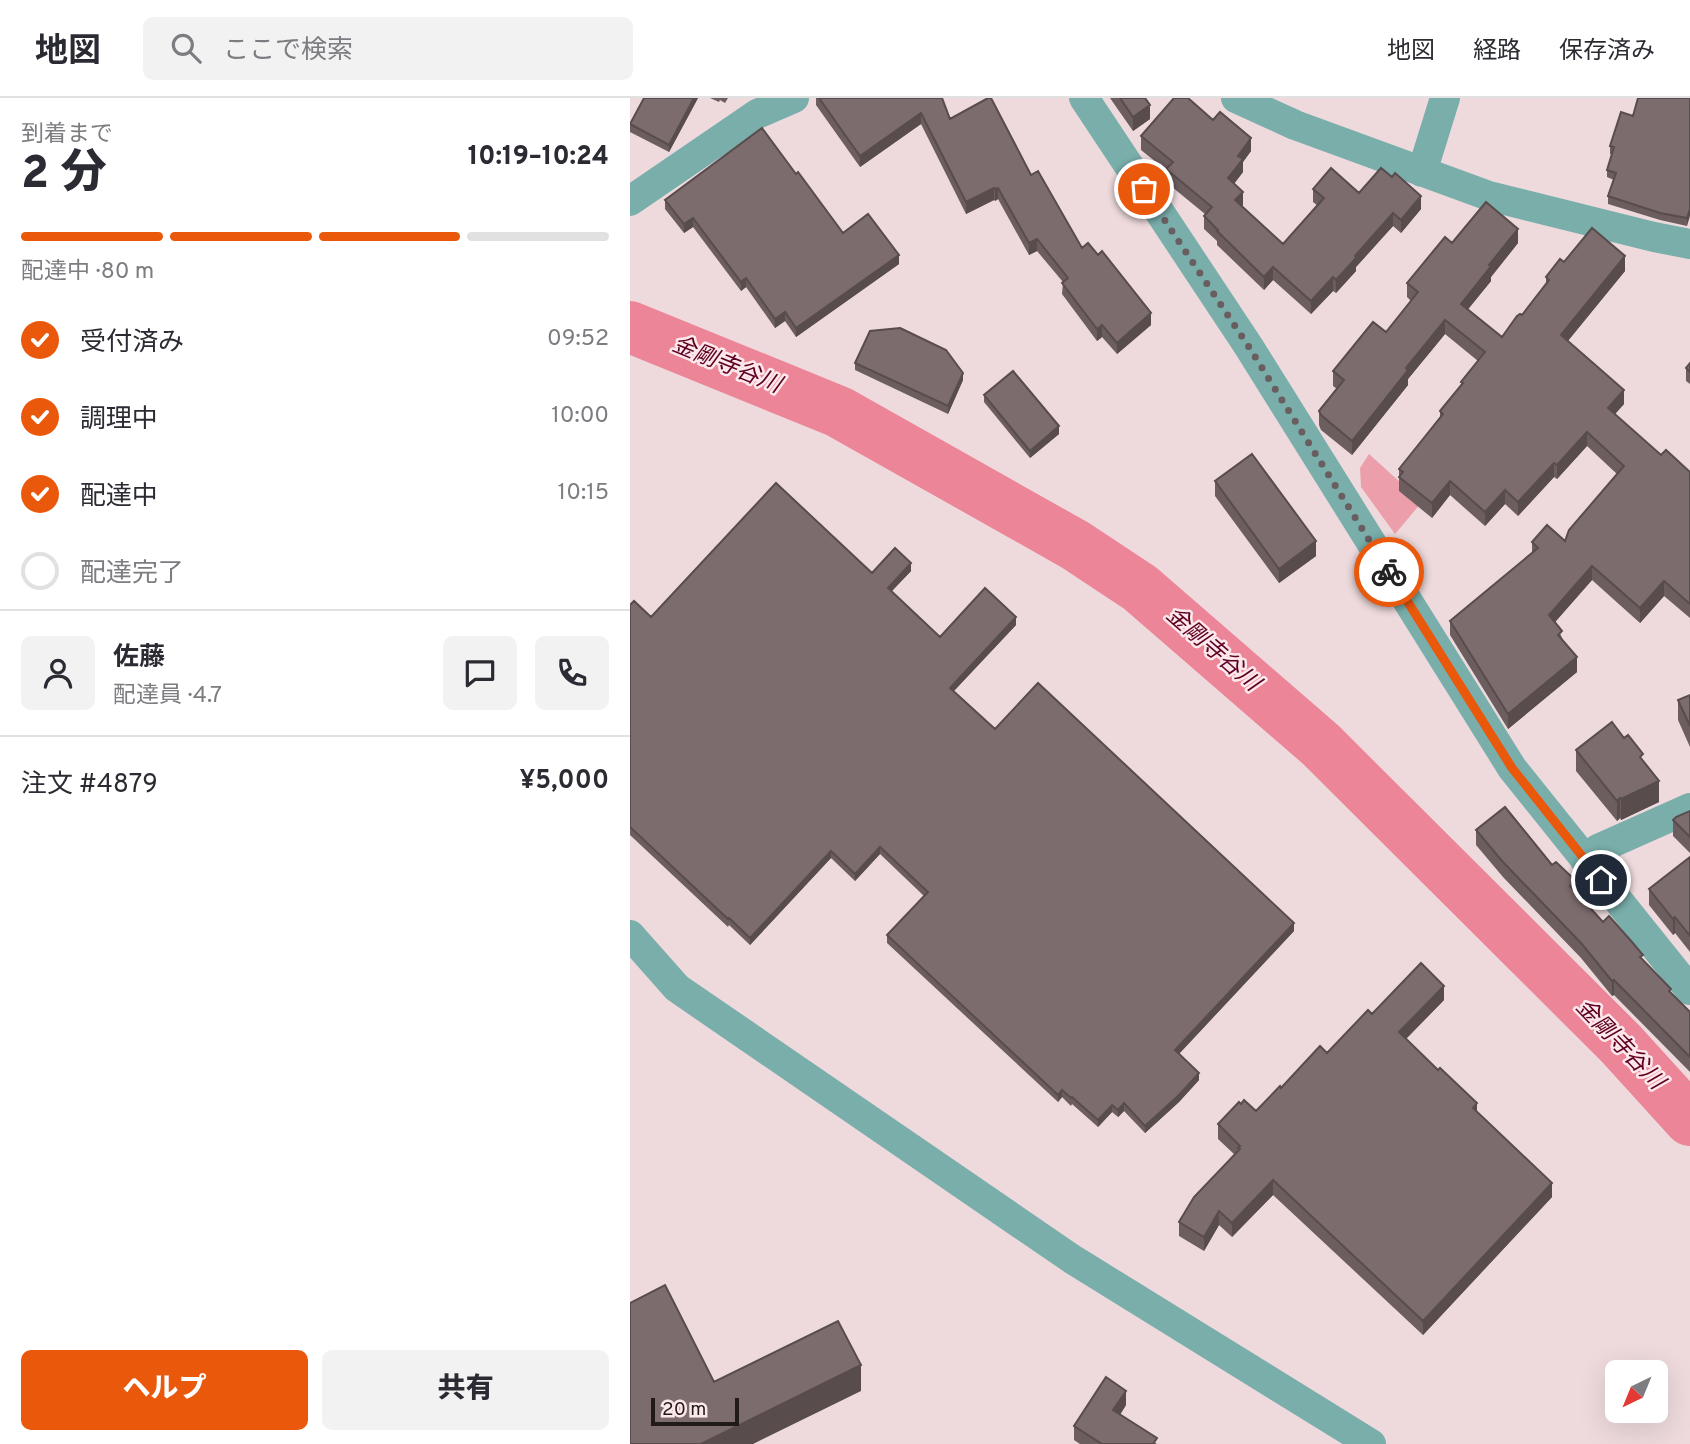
<!DOCTYPE html>
<html lang="ja">
<head>
<meta charset="utf-8">
<style>
	:root { --surface:#fff; --page:#f2f2f3; --text:#2b2b33; --muted:#7c7c81; --line:#e1e1e2; --accent:#ea580c }
	body { margin:0; font-family:Overpass,"Noto Sans JP",sans-serif; background:var(--page); color:var(--text); height:100vh; display:flex; flex-direction:column; font-size:26px; white-space:nowrap }
	* { box-sizing:border-box; margin:0 }
	p { font-size:23px; color:var(--muted) }
	.icon { flex:none; width:38px; height:38px; fill:none; stroke:currentColor; stroke-width:2; stroke-linecap:round; stroke-linejoin:round }
	.map { position:relative; flex:1; overflow:hidden }
	.details { display:flex; flex-direction:column; background:var(--surface); width:630px }
	.details>* { flex:none }
	.needle { width:46px; rotate:223deg }
	.tools { position:absolute; left:975px; top:1262px; display:grid; gap:14px }
	.tools a { display:grid; place-items:center; width:63px; height:63px; border-radius:10px; background:var(--surface); box-shadow:0 7px 28px #0002; font-size:35px }
	.scale { position:absolute; left:21px; bottom:18px; width:88px; box-sizing:border-box; padding-left:7px; border:4px solid #211a1b; border-top:0; font-size:19px; line-height:24px; white-space:nowrap; color:#211a1b; -webkit-text-stroke:5px #fce7ea; paint-order:stroke }
	.pin { position:absolute; display:grid; place-items:center; width:60px; height:60px; color:#fff; margin:-30px; border:4px solid #fff; border-radius:50%; box-shadow:0 2px 7px #0007 }
	.courier { position:absolute; display:grid; place-items:center; width:70px; height:70px; margin:-35px; border:5px solid #ea580c; border-radius:50%; background:#fff; color:#222; box-shadow:0 2px 9px #0007 }
	.head em { font-style:normal; font-weight:800 }
	.head div { display:flex; flex-direction:column-reverse }
	.head { display:flex; align-items:center; justify-content:space-between; height:119px; padding:0 21px }
	h1 { font-size:46px; font-weight:800; line-height:52px }
	.bar { display:grid; grid-template-columns:repeat(4,1fr); gap:10px 7px; align-content:center; height:84px; padding:0 21px }
	.bar i { height:9px; border-radius:5px; background:var(--line) }
	.bar .active { background:var(--accent) }
	.bar p { grid-column:span 4 }
	.line { display:flex; align-items:center; gap:18px; padding:0 21px; border-top:2px solid var(--line) }
	.line div { flex:1 }
	.round { display:grid; place-items:center; flex:none; width:74px; height:74px; border-radius:10px; background:var(--page) }
	ol { padding:0 21px; list-style:none }
	li { display:flex; align-items:center; gap:21px; height:77px }
	li p { margin-inline-start:auto }
	li .icon { padding:7px; border-radius:50%; background:var(--accent); color:#fff; stroke-width:4 }
	li:last-child { color:var(--muted) }
	li i { width:38px; height:38px; border:4px solid var(--line); border-radius:50% }
	.action { display:flex; gap:14px; margin-top:auto; padding:14px 21px }
	.action a { flex:1; height:80px; border-radius:10px; background:var(--accent); color:#fff; font-size:28px; font-weight:800; line-height:80px; text-align:center }
	.action a+a { background:var(--page); color:var(--text) }
	header { display:flex; align-items:center; gap:42px; box-sizing:border-box; height:98px; padding:0 35px; background:var(--surface); border-bottom:2px solid var(--line) }
	header strong { font-size:33px }
	nav { display:flex; gap:38px; margin-inline-start:auto; font-size:24px }
	.search { width:490px; height:63px; background:var(--page); display:flex; align-items:center; gap:18px; box-sizing:border-box; padding:0 24px; border-radius:10px; color:var(--muted); font-size:26px }
	main { display:flex; flex:1; min-height:0 }
	.map>svg:first-child { display:block }
	.green { fill:#ec9faa }
	.lines { fill:none; stroke-linecap:round; stroke-linejoin:round }
	.river { stroke:#eb8597; stroke-width:52 }
	.minor { stroke:#79aeab; stroke-width:30 }
	.wall { fill:#6c5d5f }
	.shaded-wall { fill:#584c4d }
	.building { fill:#7d6c6e; stroke:#584c4d; stroke-width:2 }
	.done { stroke:#695d5f; stroke-width:7; stroke-dasharray:0 12.6 }
	.route { stroke:#ea580c; stroke-width:9 }
	.labels { text-anchor:middle; dominant-baseline:central; stroke-width:5; stroke-linejoin:round; paint-order:stroke }
	.water-label { font-size:23px; font-style:italic; fill:#5e0022; stroke:#fce7ea }
</style>
</head>
<body>
<header>
<strong>地図</strong>
<div class="search"><svg class="icon" aria-label="search" viewBox="0 0 24 24"><circle cx="10" cy="10" r="6"/><path d="M15 15l6 6"/></svg>ここで検索</div>
<nav><a>地図</a><a>経路</a><a>保存済み</a></nav>
</header>
<main>
<section class="details">
<div class="head"><div><h1>2 分</h1><p>到着まで</p></div><em>10:19–10:24</em></div>
<div class="bar"><i class="active"></i><i class="active"></i><i class="active"></i><i></i><p>配達中 · 80 m</p></div>
<ol>
<li><svg class="icon" aria-label="check" viewBox="0 0 24 24"><path d="M5 12l5 5 9-10"/></svg>受付済み<p>09:52</p></li>
<li><svg class="icon" aria-label="check" viewBox="0 0 24 24"><path d="M5 12l5 5 9-10"/></svg>調理中<p>10:00</p></li>
<li><svg class="icon" aria-label="check" viewBox="0 0 24 24"><path d="M5 12l5 5 9-10"/></svg>配達中<p>10:15</p></li>
<li><i></i>配達完了</li>
</ol>
<div class="line" style="height:126px"><a class="round"><svg class="icon" aria-label="person" viewBox="0 0 24 24"><circle cx="12" cy="8" r="4"/><path d="M4 21q1-7 8-7t8 7"/></svg></a><div><b>佐藤</b><p>配達員 · 4.7</p></div><a class="round"><svg class="icon" aria-label="chat" viewBox="0 0 24 24"><path d="M4 5h16v11H9l-5 4z"/></svg></a><a class="round"><svg class="icon" aria-label="phone" viewBox="0 0 24 24"><path d="M5 4h4l2 5-3 2q2 4 5 5l2-3 5 2v4C11 20 4 13 5 4z"/></svg></a></div>
<div class="line" style="height:91px"><div>注文 #4879</div><b>¥5,000</b></div>
<div class="action"><a>ヘルプ</a><a>共有</a></div>
</section>
<div class="map">
<svg width="1060" height="1346" viewBox="0 0 1060 1346">
	<rect width="100%" height="100%" fill="#eedadd"/>
	<path class="green" d="M739,356l53,48 -27,32 -34,-47 -1,-19z"/>
	<g class="lines">
		<path class="river" d="M0,229l209,85 236,133 65,43 181,157 300,299 69,76"/>
		<path class="minor" d="M454,0l165,249 263,421 178,222
			M606,0l59,27 194,71 165,41 36,7
			M792,74l23,-74
			M0,103l127,-87 37,-16
			M955,762l13,-11 92,-41
			M0,837l47,53 395,271 299,185"/>
	</g>
	<path class="wall" d="M14,0h54l-29,54 -39,-20v-8z
		M80,0h18l-3,5 -5,-3 -1,2z
		M186,0h126l8,21 81,56 51,73 69,77 -34,29 -15,-17 -5,4 -35,-47 1,-12 -26,-31 -8,4 -31,-56 -3,2 -1,-1 -28,14 -45,-90 -61,43 -44,-62z
		M480,0h35l5,21 -17,12z
		M1060,0l-3,128 -27,-6 -52,-16v-8l6,-16 -7,-3v-7l5,-16h-2v-8l23,-30z
		M583,22l38,31 -8,11v10l-9,12 9,21 -1,1 41,38 35,-38 -5,-4v-13l46,4 62,16 -20,24 -8,-7 -37,41v4l-20,22 -3,-2 -22,23 -38,-34 -9,10 -47,-45v-4l-13,-12v-13l1,-2 -39,-32v-12l-25,-20v-14z
		M35,102l178,33 56,31 -103,73 -11,-16 -10,7 -29,-41 -5,4 -48,-64 -9,6 -19,-24z
		M822,145h66l-27,34v4l-23,28 34,28 20,-22 24,-31v-7l18,-15 61,9 -57,70 56,63 -9,10 46,41 29,17v146l-26,-22 -24,27 -48,-43 -37,42 22,50 -69,57 -58,-94v-14l82,-68v-11l33,-1 52,-67 -30,-28 -30,33 -3,-2 -36,39 -13,-12 -20,22 -35,-31 -18,23 -33,-27v-22l41,-52v-6l21,-25v-4l17,-21 -33,-27 -37,45v6l-56,70 -31,-25 -2,-5v-14l18,-22 -4,-3v-15l53,-39 25,-31 -4,-4v-14z
		M225,265l108,17 -15,34 -93,-44z
		M1060,265v21l-4,-3v-13z
		M354,297l75,39 -29,24 -46,-56z
		M585,383l101,75 -37,27 -64,-87z
		M281,473l-19,20 48,46 76,-12 -62,66 41,38 299,202 -115,123 20,26 -20,22 -34,31 -21,-22 -6,6 -6,-5 -14,15 -26,-23 -1,2 -9,-9 -4,5 -171,-159v-8l37,-39 -44,-42 -25,27 -24,-23 -81,87 -21,-20 -1,2 -98,-92v-230l21,12 221,-44z
		M1060,597v52l-12,-27v-20z
		M946,652l67,11 16,41 -38,18 -1,-2 -3,3 -41,-50z
		M1060,713v42l-17,-17v-16z
		M846,732l76,35 51,57 40,38 28,33 19,19v60l-76,-77 -2,1 -31,-38 -78,-81 -27,-32z
		M1060,759v95l-15,-19 -2,2 -24,-30v-16z
		M814,902l-38,39 71,73 75,85 -129,138 -150,-140 -41,42 -13,-12 -15,26 -25,-15v-14l56,-67 -17,-16v-15l23,-20 15,7 25,-23 46,-35 45,-39z
		M496,1307l-6,10 37,29h-77l-6,-4v-14z"/>
	<path class="shaded-wall" d="M64,0h4l-29,54v-7z
		M520,7v14l-17,12v-14z
		M291,15v11l-61,43v-11z
		M621,40v13l-8,11v10l-15,19v-13l10,-22z
		M364,90v12l-28,14v-12z
		M368,90v11l-3,2v-12z
		M613,94v13l-8,8v-13z
		M791,98v13l-20,24v-13z
		M1060,111v7l-3,10v-8z
		M763,115v13l-37,41v4l-20,22v-13z
		M63,120v9l-9,6v-9z
		M888,131v14l-27,34v4l-30,37v-14l28,-39z
		M407,141v12l-8,4v-12z
		M269,157v9l-103,73v-9z
		M995,158v15l-64,78v-14z
		M643,169v13l-9,10v-13z
		M703,179v14l-22,23v-13z
		M116,180v9l-5,4v-9z
		M155,214v9l-10,7v-9z
		M521,215v12l-34,29v-11z
		M815,222v14l-37,45v6l-56,70v-14l54,-73z
		M472,227v12l-5,4v-12z
		M333,275v7l-15,34v-8z
		M994,292v14l-16,18v-14z
		M429,328v8l-29,24v-7z
		M957,334v14l-30,33v-14z
		M924,365v14l-36,39v-14z
		M820,383v14l-18,23v-15z
		M875,392v14l-20,22v-14z
		M686,443v15l-37,27v-14z
		M281,465v8l-23,24v-7z
		M962,468v14l-43,49v-14z
		M1034,483v15l-24,27v-15z
		M386,519v8l-66,70v-7z
		M947,559v15l-69,57v-15z
		M1029,683v21l-38,18v-21z
		M990,700v20l-3,3v-20z
		M250,749v7l-25,27v-7z
		M201,753v7l-81,87v-7z
		M946,783v15l-6,-10z
		M1045,819v16l-2,2v-16z
		M664,825v8l-119,127v-8z
		M984,882v15l-2,1v-15z
		M814,888v14l-45,46v-14z
		M569,975v7l-20,22 -34,31v-7z
		M432,992v7l-4,5v-7z
		M494,1005v8l-6,6v-7z
		M847,1005v14l-4,-9z
		M482,1007v7l-14,15v-7z
		M643,1082v15l-41,42v-14z
		M922,1085v14l-129,138v-14z
		M589,1113v14l-15,26v-14z
		M231,1267v26l-108,53h-52z
		M496,1293v14l-13,20v-15z"/>
	<path class="building" d="M14,0h50l-25,47 -39,-21z
		M189,0h123l8,21 38,-21h3l40,77 7,-4 44,77 6,-5 10,12 4,-4 49,62 -34,30 -15,-18 -5,4 -35,-46 6,-5 -31,-39 -8,4 -31,-55 -3,1 -1,-1 -28,14 -45,-89 -61,43z
		M490,0h25l5,7 -17,12z
		M544,0h14l25,22 7,-8 31,26 -13,18 5,3 -15,19 15,14 -8,8 48,44 41,-46 -11,-9 18,-21 28,25 22,-25 11,9 3,-4 26,23 -20,24 -8,-7 -38,43 1,2 -20,22 -3,-3 -22,24 -38,-34 -9,10 -47,-46 1,-1 -14,-14 8,-9 -46,-38 7,-7 -32,-26z
		M1008,0h52v111l-3,9 -27,-5 -52,-17 8,-23 -9,-3 7,-23 -4,-1 11,-34 12,4z
		M132,30l34,46 2,-2 45,61 25,-19 31,41 -103,73 -11,-16 -10,7 -29,-41 -5,4 -48,-64 -9,6 -19,-24z
		M856,104l32,27 -29,36 2,1 -30,38 41,33 15,-21 3,-2 2,1 27,-35 -3,-3 14,-18 4,3 28,-34 33,28 -64,79 63,55 -16,18 53,47 5,-5 24,22v132l-26,-23 -24,27 -48,-42 -43,49 13,16 -4,4 19,22 -69,57 -58,-93 88,-73 -6,-6 15,-17 18,16 4,-11 55,-64 -37,-34 -30,33 -3,-2 -36,39 -13,-12 -20,22 -35,-31 -18,22 -33,-26 4,-5 -4,-3 44,-55 -3,-3 23,-28 -2,-1 24,-30 -40,-32 -39,48 2,2 -56,71 -31,-26 -2,-4 25,-31 -11,-9 40,-49 13,10 32,-40 -11,-9 38,-46 7,6z
		M270,230l46,22 17,23 -15,33 -93,-43 15,-32z
		M1060,265v9l-4,-4z
		M383,273l46,55 -29,25 -46,-56z
		M622,356l64,87 -37,28 -64,-88z
		M146,385l96,90 23,-25 16,15 -23,25 52,49 45,-49 31,29 -66,71 45,41 43,-46 256,240 -119,127 24,23 -20,22 -34,31 -21,-23 -6,7 -6,-5 -14,15 -26,-23 -1,1 -9,-8 -4,5 -171,-160 41,-43 -48,-45 -25,27 -24,-23 -81,87 -21,-20 -1,1 -98,-92v-222l4,-4 17,16z
		M1060,597v31l-12,-26z
		M982,624l12,16 4,-3 15,19 -3,3 19,24 -38,18 -1,-1 -3,3 -41,-51z
		M875,709l47,58 4,-3 20,19 -6,5 33,36 6,-6 23,26 11,13 -3,2 31,32 -2,2 21,21v45l-76,-77 -2,1 -31,-38 -78,-81 -27,-32z
		M1060,713v26l-17,-17 3,-3z
		M1060,759v79l-15,-19 -2,2 -24,-30z
		M791,865l23,23 -45,46 39,38 2,-2 37,35 -4,5 79,75 -129,138 -150,-141 -41,43 -13,-12 -15,26 -25,-15 15,-25 46,-48 -2,-1 2,-2 -22,-22 21,-22 2,2 3,-4 12,11 24,-25 1,2 39,-42 7,7 41,-43 4,4z
		M35,1187l49,97 124,-61 23,44 -160,79h-71v-141z
		M476,1279l20,14 -13,19 44,28 -4,6h-51l-28,-18z"/>
	<g class="lines">
		<path class="done" d="M514,91l105,158 140,225"/>
		<path class="route" d="M759,474l123,196 89,112"/>
	</g>
	<g class="labels">
		<g class="water-label">
			<text transform="translate(96 268) rotate(22)">金剛寺谷川</text>
			<text transform="translate(582 552) rotate(41)">金剛寺谷川</text>
			<text transform="translate(989 947) rotate(46)">金剛寺谷川</text>
		</g>
	</g>
</svg>
<div class="tools">
<a><svg class="needle" viewBox="-14 -14 28 28"><path d="M0-13l5 13h-10z" fill="#e53935"/><path d="M0 13l5-13h-10z" fill="#7c7c81"/></svg></a>
</div>
<div class="scale">20 m</div>
<div class="pin" style="left:514px;top:91px;background:#ea580c"><svg class="icon" aria-label="bag" viewBox="0 0 24 24"><path d="M5 8h14l-1 12H6zM9 8a3 3 0 0 1 6 0"/></svg></div>
<div class="pin" style="left:971px;top:782px;background:#1f2937"><svg class="icon" aria-label="home" viewBox="0 0 24 24"><path d="M3 11l9-7 9 7M6 9v11h12V9"/></svg></div>
<div class="courier" style="left:759px;top:474px"><svg class="icon" aria-label="bike" viewBox="0 0 24 24"><circle cx="6" cy="16" r="4"/><circle cx="18" cy="16" r="4"/><path d="M6 16l4-8h5l3 8M10 8l3 8H6M13 5h3"/></svg></div>
</div>
</main>
</body>
</html>
